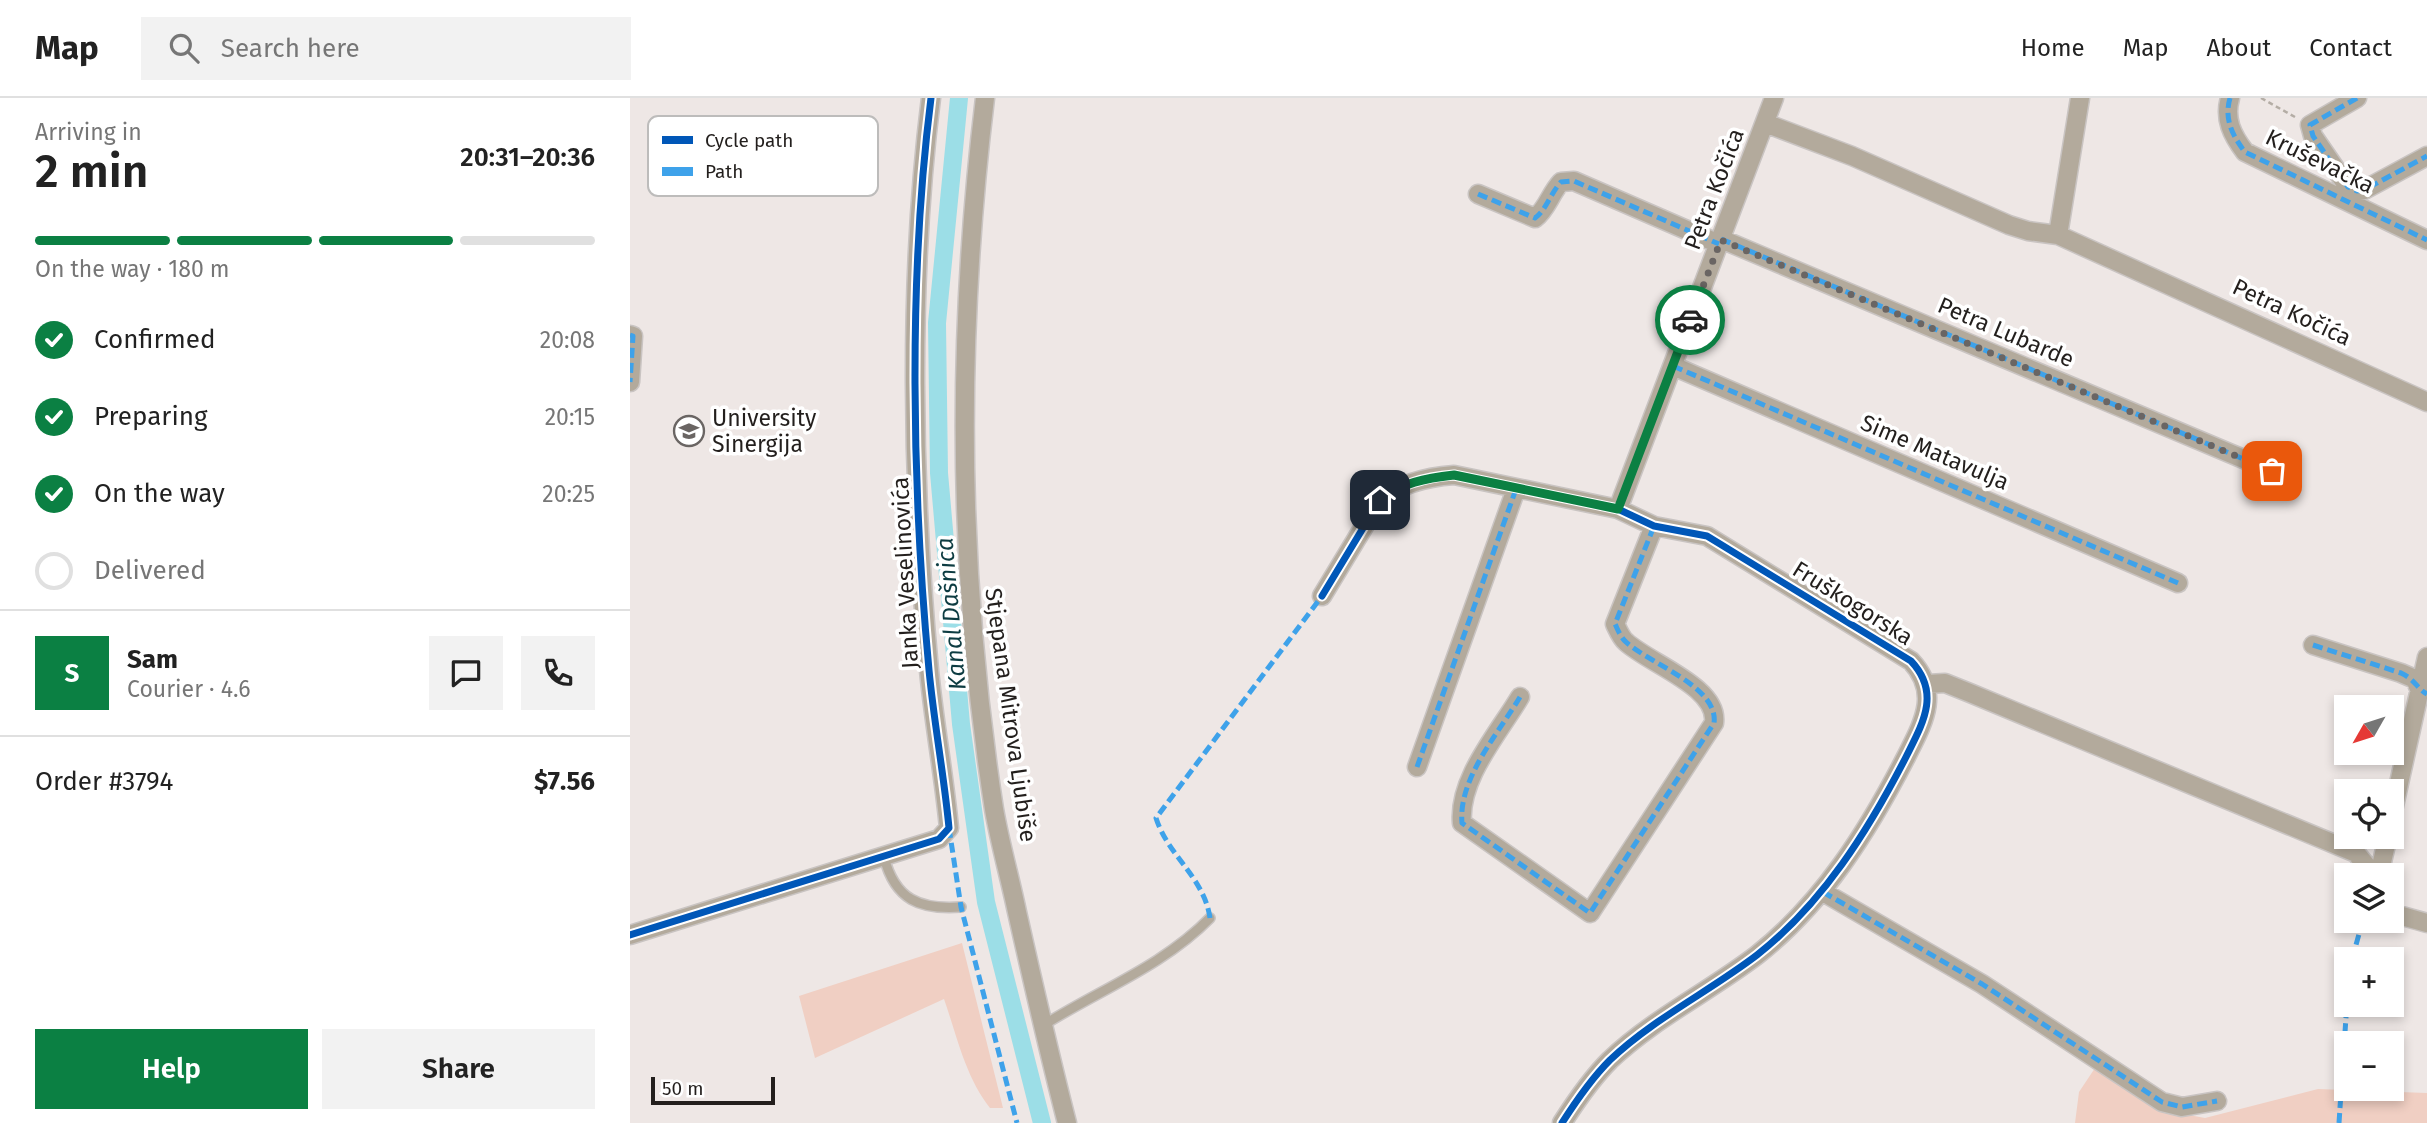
<!DOCTYPE html>
<html lang="en">
<head>
<meta charset="utf-8">
<style>
	:root { --surface:#fff; --page:#f2f2f2; --text:#222; --muted:#767676; --line:#e0e0e0; --accent:#0b8043 }
	body { margin:0; font-family:"Fira Sans",sans-serif; background:var(--page); color:var(--text); height:100vh; display:flex; flex-direction:column; font-size:26px; white-space:nowrap }
	* { box-sizing:border-box; margin:0 }
	p { font-size:23px; color:var(--muted) }
	.icon { flex:none; width:38px; height:38px; fill:none; stroke:currentColor; stroke-width:2; stroke-linecap:round; stroke-linejoin:round }
	.map { position:relative; flex:1; overflow:hidden }
	.details { display:flex; flex-direction:column; background:var(--surface); width:630px }
	.details>* { flex:none }
	.needle { width:46px; rotate:231deg }
	.controls { position:absolute; left:1704px; top:597px; display:grid; gap:14px }
	.controls a { display:grid; place-items:center; width:70px; height:70px; border-radius:0px; background:var(--surface); box-shadow:0 4px 10px #0003; font-size:35px }
	.scale { position:absolute; left:21px; bottom:18px; width:124px; box-sizing:border-box; padding-left:7px; border:4px solid #231f1d; border-top:0; font-size:19px; line-height:24px; white-space:nowrap; color:#231f1d; -webkit-text-stroke:5px #fff; paint-order:stroke }
	.pin { position:absolute; display:grid; place-items:center; width:60px; height:60px; color:#fff; margin:-30px; border-radius:14px; box-shadow:0 4px 10px #0006 }
	.courier { position:absolute; display:grid; place-items:center; width:70px; height:70px; margin:-35px; border:5px solid #0b8043; border-radius:50%; background:#fff; color:#222; box-shadow:0 2px 9px #0007 }
	.head em { font-style:normal; font-weight:600 }
	.head div { display:flex; flex-direction:column-reverse }
	.head { display:flex; align-items:center; justify-content:space-between; height:119px; padding:0 35px }
	h1 { font-size:46px; font-weight:600; line-height:52px }
	.bar { display:grid; grid-template-columns:repeat(4,1fr); gap:10px 7px; align-content:center; height:84px; padding:0 35px }
	.bar i { height:9px; border-radius:5px; background:var(--line) }
	.bar .selected { background:var(--accent) }
	.bar p { grid-column:span 4 }
	.line { display:flex; align-items:center; gap:18px; padding:0 35px; border-top:2px solid var(--line) }
	.line div { flex:1 }
	.round { display:grid; place-items:center; flex:none; width:74px; height:74px; border-radius:0px; background:var(--page) }
	ol { padding:0 35px; list-style:none }
	li { display:flex; align-items:center; gap:21px; height:77px }
	li p { margin-inline-start:auto }
	li .icon { padding:7px; border-radius:50%; background:var(--accent); color:#fff; stroke-width:4 }
	li:last-child { color:var(--muted) }
	li i { width:38px; height:38px; border:4px solid var(--line); border-radius:50% }
	.button { display:flex; gap:14px; margin-top:auto; padding:14px 35px }
	.button a { flex:1; height:80px; border-radius:0px; background:var(--accent); color:#fff; font-size:28px; font-weight:600; line-height:80px; text-align:center }
	.button a+a { background:var(--page); color:var(--text) }
	header { display:flex; align-items:center; gap:42px; box-sizing:border-box; height:98px; padding:0 35px; background:var(--surface); border-bottom:2px solid var(--line) }
	header strong { font-size:33px }
	nav { display:flex; gap:38px; margin-inline-start:auto; font-size:24px }
	.search { width:490px; height:63px; background:var(--page); display:flex; align-items:center; gap:18px; box-sizing:border-box; padding:0 24px; border-radius:0px; color:var(--muted); font-size:26px }
	main { display:flex; flex:1; min-height:0 }
	.map>svg:first-child { display:block }
	.green { fill:#f0cfc3 }
	.lines { fill:none; stroke-linecap:round; stroke-linejoin:round }
	.canal { stroke:#9cdee7; stroke-width:18 }
	.service-casing { stroke:#c9c4c2; stroke-width:12 }
	.minor-casing { stroke:#c9c4c2; stroke-width:21 }
	.path { stroke:#b4ada5; stroke-width:2.5; stroke-dasharray:5 3.5; stroke-linecap:butt }
	.service { stroke:#b3aa9c; stroke-width:9 }
	.minor { stroke:#b3aa9c; stroke-width:18 }
	.quiet { stroke:#3ea2ea; stroke-width:5; stroke-dasharray:10 5; stroke-linecap:butt }
	.cycleway-casing { stroke:#fff; stroke-width:11 }
	.cycleway { stroke:#0057b8; stroke-width:7 }
	.done { stroke:#6a6563; stroke-width:7; stroke-dasharray:0 12.6 }
	.route { stroke:#0b8043; stroke-width:9 }
	.labels { text-anchor:middle; dominant-baseline:central; stroke-width:7; stroke-linejoin:round; paint-order:stroke }
	.street-label { font-size:23px; fill:#231f1d; stroke:#fff }
	.poi-label { font-size:23px; fill:#231f1d; stroke:#fff; text-anchor:start }
	.water-label { font-size:24px; font-style:italic; fill:#0d3c42; stroke:#fff }
	.key { fill:#fff; stroke:#bdbcbb; stroke-width:2 }
	.key-label { font-size:19px; fill:#231f1d }
</style>
</head>
<body>
<header>
<strong>Map</strong>
<div class="search"><svg class="icon" aria-label="search" viewBox="0 0 24 24"><circle cx="10" cy="10" r="6"/><path d="M15 15l6 6"/></svg>Search here</div>
<nav><a>Home</a><a>Map</a><a>About</a><a>Contact</a></nav>
</header>
<main>
<section class="details">
<div class="head"><div><h1>2 min</h1><p>Arriving in</p></div><em>20:31–20:36</em></div>
<div class="bar"><i class="selected"></i><i class="selected"></i><i class="selected"></i><i></i><p>On the way · 180 m</p></div>
<ol>
<li><svg class="icon" aria-label="check" viewBox="0 0 24 24"><path d="M5 12l5 5 9-10"/></svg>Confirmed<p>20:08</p></li>
<li><svg class="icon" aria-label="check" viewBox="0 0 24 24"><path d="M5 12l5 5 9-10"/></svg>Preparing<p>20:15</p></li>
<li><svg class="icon" aria-label="check" viewBox="0 0 24 24"><path d="M5 12l5 5 9-10"/></svg>On the way<p>20:25</p></li>
<li><i></i>Delivered</li>
</ol>
<div class="line" style="height:126px"><b class="round" style="background:var(--accent);color:#fff">S</b><div><b>Sam</b><p>Courier · 4.6</p></div><a class="round"><svg class="icon" aria-label="chat" viewBox="0 0 24 24"><path d="M4 5h16v11H9l-5 4z"/></svg></a><a class="round"><svg class="icon" aria-label="phone" viewBox="0 0 24 24"><path d="M5 4h4l2 5-3 2q2 4 5 5l2-3 5 2v4C11 20 4 13 5 4z"/></svg></a></div>
<div class="line" style="height:91px"><div>Order #3794</div><b>$7.56</b></div>
<div class="button"><a>Help</a><a>Share</a></div>
</section>
<div class="map">
<svg width="1797" height="1025" viewBox="0 0 1797 1025">
	<rect width="100%" height="100%" fill="#eee7e5"/>
	<path class="green" d="M332,845l41,165h-13c-25,-32 -33,-72 -46,-109l-129,59 -16,-62z
		M1465,970l61,41 49,9 113,-29 109,4v30h-352l4,-31z"/>
	<g class="lines">
		<path class="canal" d="M329,0l-22,225 2,150 22,251 25,178 56,221"/>
		<g class="service-casing">
			<path id="service" d="M254,759c11,43 36,53 77,50
				M412,928c57,-36 121,-60 168,-108"/>
		</g>
		<g class="minor-casing">
			<path id="minor" d="M355,0c-29,238 -28,473 9,711 6,35 16,69 23,103 16,71 32,141 50,211
				M1600,0c-6,21 2,37 15,54l182,88
				M1727,0l-47,27 3,11 35,51 9,4 7,-1 63,-34
				M1135,25l87,33 157,69 19,6 30,4 369,167
				M848,96l57,24c12,-9 15,-24 26,-36l13,-1 145,63
				M1428,137l22,-137
				M1091,141l551,232
				M0,237l3,1 -3,46
				M1043,268l505,217
				M988,411l156,-411
				M692,498l58,-96c21,-17 47,-23 74,-25l164,34 36,17 53,10 204,125c30,32 12,62 -5,96 -38,74 -83,146 -149,198 -47,36 -104,64 -147,105 -19,19 -34,41 -48,63
				M1683,547l88,28 14,6 5,12
				M1298,586l17,-1 25,10 386,160 18,22
				M890,599c-22,37 -62,82 -58,126l128,90 124,-190c5,-36 -64,-59 -88,-81 -5,-4 -8,-12 -11,-18l39,-98
				M787,669l99,-278
				M1762,717l35,-158
				M1749,777l9,-39
				M1193,794l159,92 180,118 20,5 35,-6
				M1762,810l3,6 32,9
				M0,837l309,-96 10,-11c-5,-53 -15,-105 -20,-158 -17,-182 -21,-391 2,-572"/>
		</g>
		<path class="path" d="M1631,0l34,19"/>
		<use href="#service" class="service"/>
		<use href="#minor" class="minor"/>
		<path class="quiet" d="M1600,0c-6,21 2,37 15,54l182,88
			M1727,0l-47,27 3,11 35,51 9,4 7,-1 63,-34
			M848,96l57,24c12,-9 15,-24 26,-36l13,-1 145,63
			M1091,141l551,232
			M0,237l3,1 -3,46
			M1043,268l505,217
			M1683,547l88,28c16,8 14,14 26,21
			M890,599c-22,37 -62,82 -58,126l128,90 124,-190c5,-36 -64,-59 -88,-81 -5,-4 -8,-12 -11,-18l39,-98
			M787,669l99,-278
			M319,730l12,79 56,216
			M1193,794l159,92 180,118 20,5 35,-6
			M580,820c-6,-41 -42,-62 -54,-100l166,-222
			M1722,861l11,-39
			M1709,1025l8,-121"/>
		<g class="cycleway-casing">
			<path id="cycleway" d="M692,498l58,-96c21,-17 47,-23 74,-25l164,34 36,17 53,10 204,125c30,32 12,62 -5,96 -38,74 -83,146 -149,198 -47,36 -104,64 -147,105 -19,19 -34,41 -48,63
				M0,837l309,-96 10,-11c-5,-53 -15,-105 -20,-158 -17,-182 -21,-391 2,-572"/>
		</g>
		<use href="#cycleway" class="cycleway"/>
	</g>
	<g class="lines">
		<path class="done" d="M1060,222l31,-80 551,231"/>
		<path class="route" d="M750,402c20,-17 47,-22 74,-25l164,34 72,-189"/>
	</g>
	<defs>
		<g id="school-ring" transform="scale(1.575)"><circle r="9.5" fill="#fff" stroke="#6a6563" stroke-width="1.5"/><path d="M0-5L7-2L0 1L-7-2ZM-4 1L0 2.5L4 1V4Q0 6-4 4Z" fill="#6a6563"/></g>
	</defs>
	<g fill-rule="evenodd">
		<use href="#school-ring" x="59" y="333"/>
	</g>
	<g class="labels">
		<g class="street-label">
			<text transform="translate(1690 63) rotate(26)">Kruševačka</text>
			<text transform="translate(1084 91) rotate(-69)">Petra Kočića</text>
			<text transform="translate(1662 214) rotate(25)">Petra Kočića</text>
			<text transform="translate(1376 234) rotate(23)">Petra Lubarde</text>
			<text transform="translate(1305 354) rotate(23)">Sime Matavulja</text>
			<text transform="translate(275 475) rotate(-93)">Janka Veselinovića</text>
			<text transform="translate(1223 505) rotate(32)">Fruškogorska</text>
			<text transform="translate(381 617) rotate(82)">Stjepana Mitrova Ljubiše</text>
		</g>
		<g class="poi-label">
			<text x="82" y="320">University<tspan x="82" dy="26">Sinergija</tspan></text>
		</g>
		<g class="water-label">
			<text transform="translate(321 516) rotate(-95)">Kanal Dašnica</text>
		</g>
	</g>
	<rect x="18" y="18" width="230" height="80" rx="10" class="key"/>
	<rect x="32" y="38" width="31" height="8" fill="#0057b8"/>
	<rect x="32" y="69" width="31" height="9" fill="#3ea2ea"/>
	<g class="key-label">
		<text x="75" y="49">Cycle path</text>
		<text x="75" y="80">Path</text>
	</g>
</svg>
<div class="controls">
<a><svg class="needle" viewBox="-14 -14 28 28"><path d="M0-13l5 13h-10z" fill="#e53935"/><path d="M0 13l5-13h-10z" fill="#767676"/></svg></a>
<a><svg class="icon" aria-label="locate" viewBox="0 0 24 24"><circle cx="12" cy="12" r="6"/><path d="M12 2v4M12 18v4M2 12h4M18 12h4"/></svg></a>
<a><svg class="icon" aria-label="layers" viewBox="0 0 24 24"><path d="M12 4l9 5-9 5-9-5zM3 14l9 5 9-5"/></svg></a>
<a>+</a>
<a>−</a>
</div>
<div class="scale">50 m</div>
<div class="pin" style="left:1642px;top:373px;background:#ea580c"><svg class="icon" aria-label="bag" viewBox="0 0 24 24"><path d="M5 8h14l-1 12H6zM9 8a3 3 0 0 1 6 0"/></svg></div>
<div class="pin" style="left:750px;top:402px;background:#1f2937"><svg class="icon" aria-label="home" viewBox="0 0 24 24"><path d="M3 11l9-7 9 7M6 9v11h12V9"/></svg></div>
<div class="courier" style="left:1060px;top:222px"><svg class="icon" aria-label="car" viewBox="0 0 24 24"><path d="M5 17H2v-5l4-1 3-4h7l3 4 3 1v5h-3M9 17h6M6 11h13"/><circle cx="7" cy="17" r="2"/><circle cx="17" cy="17" r="2"/></svg></div>
</div>
</main>
</body>
</html>
